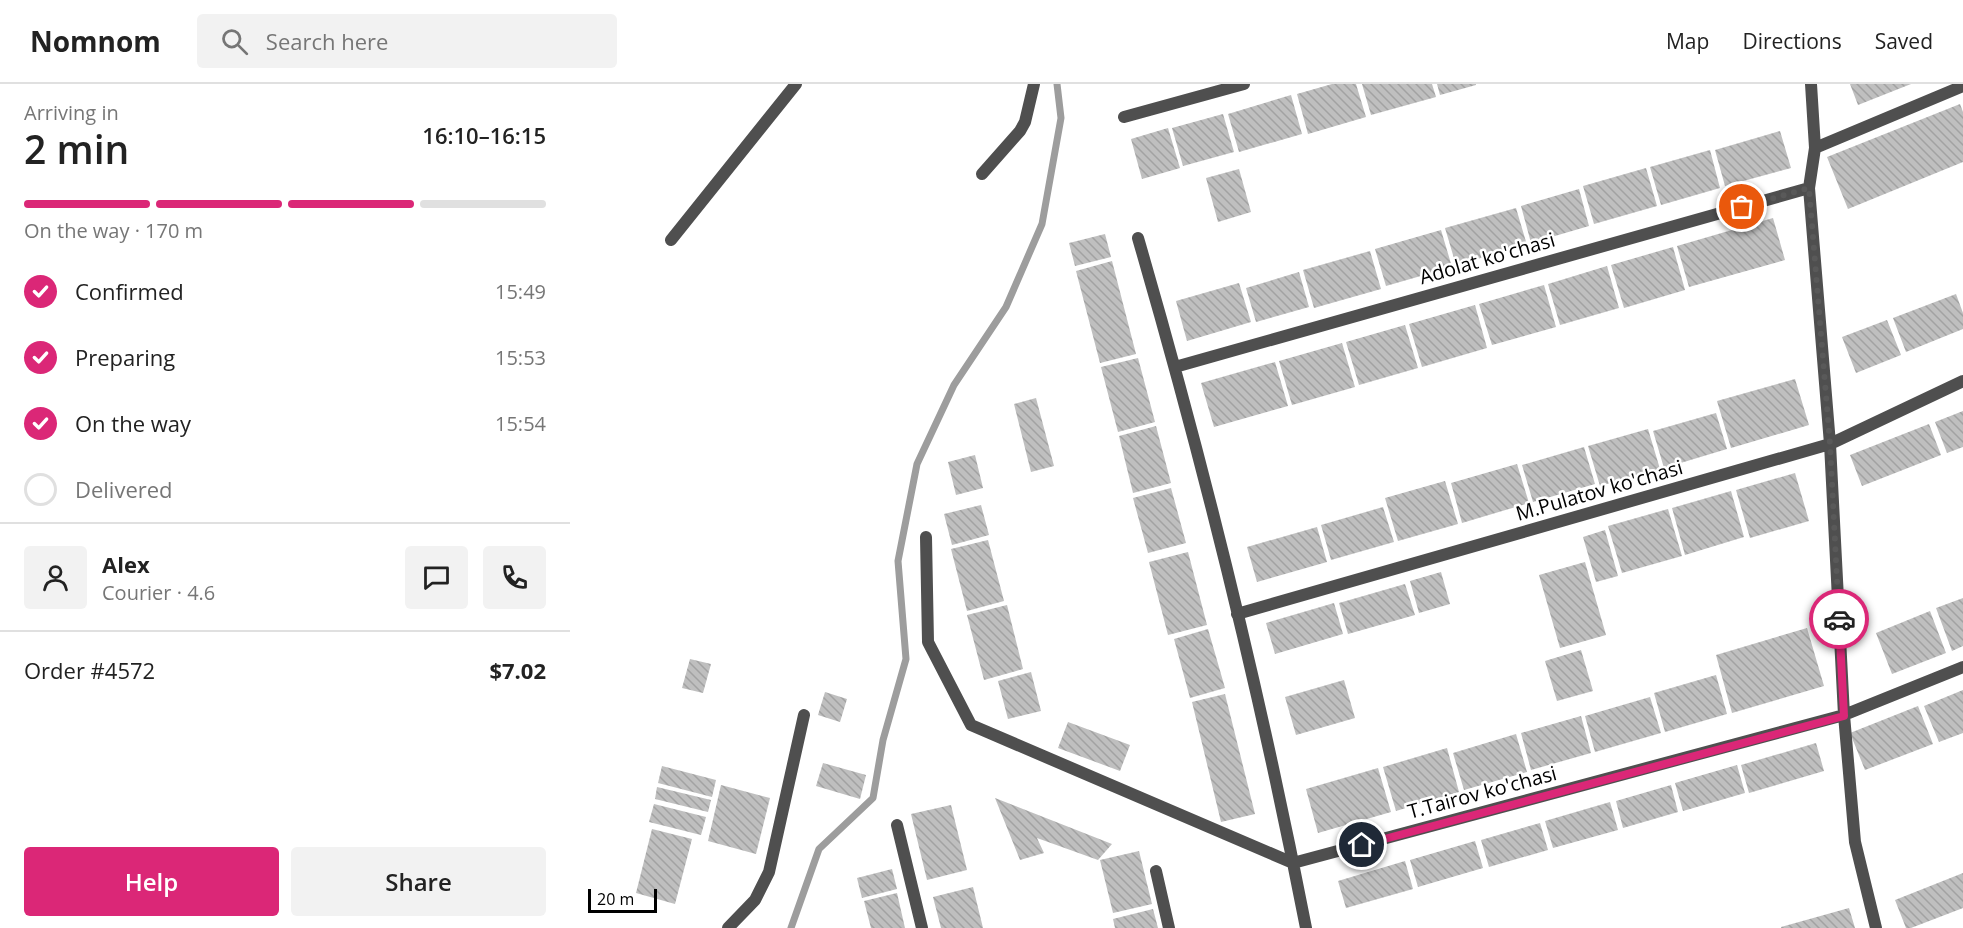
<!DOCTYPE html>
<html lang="en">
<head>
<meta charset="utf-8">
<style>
	:root { --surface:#fff; --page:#f2f2f2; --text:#222; --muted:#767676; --line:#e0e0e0; --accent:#db2777 }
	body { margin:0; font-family:"Open Sans",sans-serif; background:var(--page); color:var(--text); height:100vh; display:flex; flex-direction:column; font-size:22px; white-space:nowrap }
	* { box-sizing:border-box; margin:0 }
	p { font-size:20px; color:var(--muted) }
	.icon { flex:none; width:33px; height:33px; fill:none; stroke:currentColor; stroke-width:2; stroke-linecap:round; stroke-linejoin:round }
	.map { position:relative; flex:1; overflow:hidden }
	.details { display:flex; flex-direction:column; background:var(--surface); width:570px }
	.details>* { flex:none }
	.scale { position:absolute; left:18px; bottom:15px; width:69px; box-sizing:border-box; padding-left:6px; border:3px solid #000; border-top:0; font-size:16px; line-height:21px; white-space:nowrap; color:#000; -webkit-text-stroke:4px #fff; paint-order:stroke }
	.pin { position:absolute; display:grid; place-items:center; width:51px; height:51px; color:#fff; margin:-26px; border:3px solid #fff; border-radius:50%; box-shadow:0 2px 6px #0007 }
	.courier { position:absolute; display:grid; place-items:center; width:60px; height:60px; margin:-30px; border:4px solid #db2777; border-radius:50%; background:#fff; color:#222; box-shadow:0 2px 8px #0007 }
	.head em { font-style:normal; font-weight:600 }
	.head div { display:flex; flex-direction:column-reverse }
	.head { display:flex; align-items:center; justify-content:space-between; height:102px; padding:0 24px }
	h1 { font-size:39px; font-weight:600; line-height:45px }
	.bar { display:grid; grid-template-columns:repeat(4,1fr); gap:9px 6px; align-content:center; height:72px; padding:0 24px }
	.bar i { height:8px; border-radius:4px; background:var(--line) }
	.bar .on { background:var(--accent) }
	.bar p { grid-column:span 4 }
	.line { display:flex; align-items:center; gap:15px; padding:0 24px; border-top:2px solid var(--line) }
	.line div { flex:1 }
	.round { display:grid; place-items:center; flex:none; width:63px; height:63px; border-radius:6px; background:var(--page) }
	ol { padding:0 24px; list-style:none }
	li { display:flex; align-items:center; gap:18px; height:66px }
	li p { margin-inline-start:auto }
	li .icon { padding:6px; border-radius:50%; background:var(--accent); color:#fff; stroke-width:4 }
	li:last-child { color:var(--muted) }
	li i { width:33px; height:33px; border:3px solid var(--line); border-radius:50% }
	.primary-button { display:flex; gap:12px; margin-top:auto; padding:12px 24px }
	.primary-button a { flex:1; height:69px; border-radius:6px; background:var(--accent); color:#fff; font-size:24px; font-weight:600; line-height:69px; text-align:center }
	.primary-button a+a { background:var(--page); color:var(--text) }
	header { display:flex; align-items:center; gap:36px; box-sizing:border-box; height:84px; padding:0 30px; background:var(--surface); border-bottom:2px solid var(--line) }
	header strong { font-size:28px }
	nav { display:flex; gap:33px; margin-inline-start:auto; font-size:21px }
	.search { width:420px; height:54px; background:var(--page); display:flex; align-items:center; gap:15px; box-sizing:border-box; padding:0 21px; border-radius:6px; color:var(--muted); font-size:22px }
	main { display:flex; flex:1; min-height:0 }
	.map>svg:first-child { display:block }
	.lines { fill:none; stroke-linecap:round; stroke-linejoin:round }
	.stream { stroke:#9d9d9d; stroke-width:7 }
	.building { fill:url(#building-back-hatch) }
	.street { stroke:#4f4f4f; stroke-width:12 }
	.done { stroke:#595959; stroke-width:6; stroke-dasharray:0 10.8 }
	.route { stroke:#db2777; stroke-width:8 }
	.labels { text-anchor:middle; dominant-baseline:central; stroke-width:5; stroke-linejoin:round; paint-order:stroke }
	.street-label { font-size:20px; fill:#000; stroke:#fff }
</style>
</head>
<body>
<header>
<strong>Nomnom</strong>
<div class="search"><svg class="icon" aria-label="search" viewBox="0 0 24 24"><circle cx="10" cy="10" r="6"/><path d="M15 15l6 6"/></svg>Search here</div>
<nav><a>Map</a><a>Directions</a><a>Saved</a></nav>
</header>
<main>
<section class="details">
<div class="head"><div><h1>2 min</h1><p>Arriving in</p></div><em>16:10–16:15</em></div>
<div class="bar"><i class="on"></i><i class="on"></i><i class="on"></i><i></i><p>On the way · 170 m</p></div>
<ol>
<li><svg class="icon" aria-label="check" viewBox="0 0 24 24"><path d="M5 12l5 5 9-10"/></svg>Confirmed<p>15:49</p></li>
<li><svg class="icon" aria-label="check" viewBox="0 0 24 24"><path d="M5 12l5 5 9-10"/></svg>Preparing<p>15:53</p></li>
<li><svg class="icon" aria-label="check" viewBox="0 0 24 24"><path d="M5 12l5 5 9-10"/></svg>On the way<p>15:54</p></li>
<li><i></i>Delivered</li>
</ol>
<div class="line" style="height:108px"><a class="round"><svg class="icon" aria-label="person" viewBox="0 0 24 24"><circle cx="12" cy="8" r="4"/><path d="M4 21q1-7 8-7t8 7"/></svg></a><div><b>Alex</b><p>Courier · 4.6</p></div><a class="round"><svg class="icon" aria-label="chat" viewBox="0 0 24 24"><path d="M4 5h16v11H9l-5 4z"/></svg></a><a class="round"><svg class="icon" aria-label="phone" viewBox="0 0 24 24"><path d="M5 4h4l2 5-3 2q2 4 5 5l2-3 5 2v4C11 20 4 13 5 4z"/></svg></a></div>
<div class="line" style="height:78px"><div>Order #4572</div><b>$7.02</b></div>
<div class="primary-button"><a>Help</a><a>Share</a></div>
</section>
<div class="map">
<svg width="1393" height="844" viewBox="0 0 1393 844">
	<defs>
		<pattern id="building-back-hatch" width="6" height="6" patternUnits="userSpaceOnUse" patternTransform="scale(1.5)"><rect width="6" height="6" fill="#bfbfbf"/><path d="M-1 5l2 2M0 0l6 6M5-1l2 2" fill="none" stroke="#a2a2a2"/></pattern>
	</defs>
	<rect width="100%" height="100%" fill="#fff"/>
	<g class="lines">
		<path class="stream" d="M221,844l28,-79 54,-51 10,-58 23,-81 -8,-98 19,-97 37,-79 52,-78 36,-83 19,-106 -4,-34"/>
	</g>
	<path class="building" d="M762,0h24l10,33 -58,17 -11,-40z
		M792,0h70l4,13 -65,18z
		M867,0h39v1l-36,10z
		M1280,0h61l-53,21z
		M721,11l11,39 -63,18 -11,-38z
		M1390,20l3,8v50l-115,47 -21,-52z
		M653,30l11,38 -51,14 -11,-38z
		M598,44l12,40 -38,11 -11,-40z
		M1210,47l11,37 -66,18 -10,-36z
		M1140,66l10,38 -59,17 -11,-38z
		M1076,84l11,38 -63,18 -11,-38z
		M669,85l12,43 -33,10 -12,-44z
		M1009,105l10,37 -58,17 -10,-37z
		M946,124l11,37 -71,20 -11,-37z
		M1203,134l12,42 -96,27 -12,-41z
		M871,146l11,37 -66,19 -11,-37z
		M535,150l6,23 -36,9 -6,-23z
		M1103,163l12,43 -61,18 -13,-43z
		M800,167l11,38 -67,19 -11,-38z
		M542,177l24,93 -36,9 -24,-92z
		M1037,182l12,42 -59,17 -12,-41z
		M729,188l10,35 -53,15 -10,-34z
		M669,199l12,39 -64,19 -11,-40z
		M974,201l12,42 -64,18 -13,-41z
		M1386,210l7,19v16l-57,23 -13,-34z
		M905,221l12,43 -65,19 -13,-43z
		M1317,236l14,35 -45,18 -14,-36z
		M835,241l13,43 -59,17 -13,-43z
		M772,259l13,44 -63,18 -13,-44z
		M568,274l17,64 -37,10 -17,-65z
		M705,278l13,44 -74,21 -13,-44z
		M1225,295l14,46 -78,23 -14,-47z
		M466,314l18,68 -23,6 -17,-68z
		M1393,327v36l-16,6 -12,-31z
		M1146,329l11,36 -63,19 -11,-37z
		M1359,340l12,31 -79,31 -12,-31z
		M586,342l15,57 -38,10 -14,-57z
		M1078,345l12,40 -60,17 -12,-40z
		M1014,363l11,37 -62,18 -11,-37z
		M405,371l8,33 -27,7 -8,-33z
		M947,380l12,39 -67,20 -11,-40z
		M1225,389l14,48 -59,17 -14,-48z
		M875,397l13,43 -60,17 -13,-43z
		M601,404l15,55 -38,10 -15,-55z
		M1161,407l13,46 -59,18 -13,-47z
		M411,421l8,30 -37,10 -8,-31z
		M813,423l11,35 -63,18 -10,-35z
		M1098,425l14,47 -60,17 -14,-47z
		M747,443l10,35 -70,20 -10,-35z
		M1035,446l13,46 -22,6 -13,-45z
		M418,456l16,61 -37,10 -16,-62z
		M618,468l19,73 -39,10 -19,-73z
		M1015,478l21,73 -46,13 -21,-73z
		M871,488l9,32 -31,9 -9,-32z
		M835,500l10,31 -67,19 -9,-31z
		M1393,514v48l-11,5 -16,-43z
		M764,519l9,31 -68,20 -9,-31z
		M437,521l16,64 -39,11 -17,-65z
		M1360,527l16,42 -54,21 -16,-41z
		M1237,544l17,58 -92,27 -16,-58z
		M638,545l17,59 -35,10 -16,-59z
		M1011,566l12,41 -36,10 -12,-40z
		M120,575l21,5 -8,29 -21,-5z
		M461,588l10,39 -33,8 -10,-38z
		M1146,591l11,39 -62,18 -11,-39z
		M774,596l11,38 -59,17 -11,-38z
		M1393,606v43l-24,9 -15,-36z
		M255,608l22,7 -7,23 -22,-7z
		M655,610l30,120 -34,8 -29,-120z
		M1080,613l11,36 -66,19 -10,-36z
		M1348,622l15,38 -68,26 -15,-37z
		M1011,632l10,37 -60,17 -10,-37z
		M498,638l62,23 -10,26 -62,-23z
		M946,650l11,38 -63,18 -11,-37z
		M1246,659l8,28 -75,22 -8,-28z
		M877,664l12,44 -63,19 -13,-44z
		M253,679l43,12 -6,24 -44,-13z
		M1167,681l8,28 -62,18 -8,-28z
		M92,682l54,14 -4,17 -54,-14z
		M808,684l13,44 -73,21 -12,-44z
		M151,701l49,13 -14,56 -48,-13z
		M1101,701l7,27 -55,16 -7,-27z
		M87,703l54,13 -3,12 -53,-13z
		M425,714l117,46 -14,16 -61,-22 7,15 -24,7z
		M1040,718l8,28 -65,18 -8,-27z
		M84,720l52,13 -5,18 -52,-13z
		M381,721l16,65 -40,10 -16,-66z
		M970,739l8,27 -59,17 -8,-27z
		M82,745l40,10 -17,65 -39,-11z
		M905,757l8,27 -65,19 -8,-27z
		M569,767l13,53 -39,9 -13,-53z
		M835,777l8,28 -67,19 -8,-27z
		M322,785l5,20 -35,9 -5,-20z
		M1393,789v35l-52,20h-5l-11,-28z
		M403,803l10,41h-42l-8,-31z
		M327,809l8,35h-34l-7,-27z
		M1279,824l6,20h-74v-1z
		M583,825l5,19h-43l-2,-9z"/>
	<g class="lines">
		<path class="street" d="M1241,0l4,64 -6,40 21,256 14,271 11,127 21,86
			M554,33l120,-33
			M1245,64l148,-62
			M412,90l38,-43 5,-9 9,-38
			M568,154c66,227 123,458 168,690
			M101,156l125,-156
			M605,283l634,-179
			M356,453l2,105 43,83 322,138 551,-148 119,-48
			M667,530l593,-170 133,-63
			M327,741l25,103
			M586,787l13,57
			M158,844l27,-28 14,-28 35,-157"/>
	</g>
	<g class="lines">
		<path class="done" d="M1172,123l67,-19 21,256 9,175"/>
		<path class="route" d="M792,761l482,-129 -5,-97"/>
	</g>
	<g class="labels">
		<g class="street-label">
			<text transform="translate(917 174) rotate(-16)">Adolat ko'chasi</text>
			<text transform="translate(1029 406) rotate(-16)">M.Pulatov ko'chasi</text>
			<text transform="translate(912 708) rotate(-15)">T.Tairov ko'chasi</text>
		</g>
	</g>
</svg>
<div class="scale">20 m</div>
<div class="pin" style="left:1172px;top:123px;background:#ea580c"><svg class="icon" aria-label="bag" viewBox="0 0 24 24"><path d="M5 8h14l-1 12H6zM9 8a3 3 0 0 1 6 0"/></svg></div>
<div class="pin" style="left:792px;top:761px;background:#1f2937"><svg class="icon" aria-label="home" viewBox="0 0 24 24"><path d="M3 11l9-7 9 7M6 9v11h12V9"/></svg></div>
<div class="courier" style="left:1269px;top:535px"><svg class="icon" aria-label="car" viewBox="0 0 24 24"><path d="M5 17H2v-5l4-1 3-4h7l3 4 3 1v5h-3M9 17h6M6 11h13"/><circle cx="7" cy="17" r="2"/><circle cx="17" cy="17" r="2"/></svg></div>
</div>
</main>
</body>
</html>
